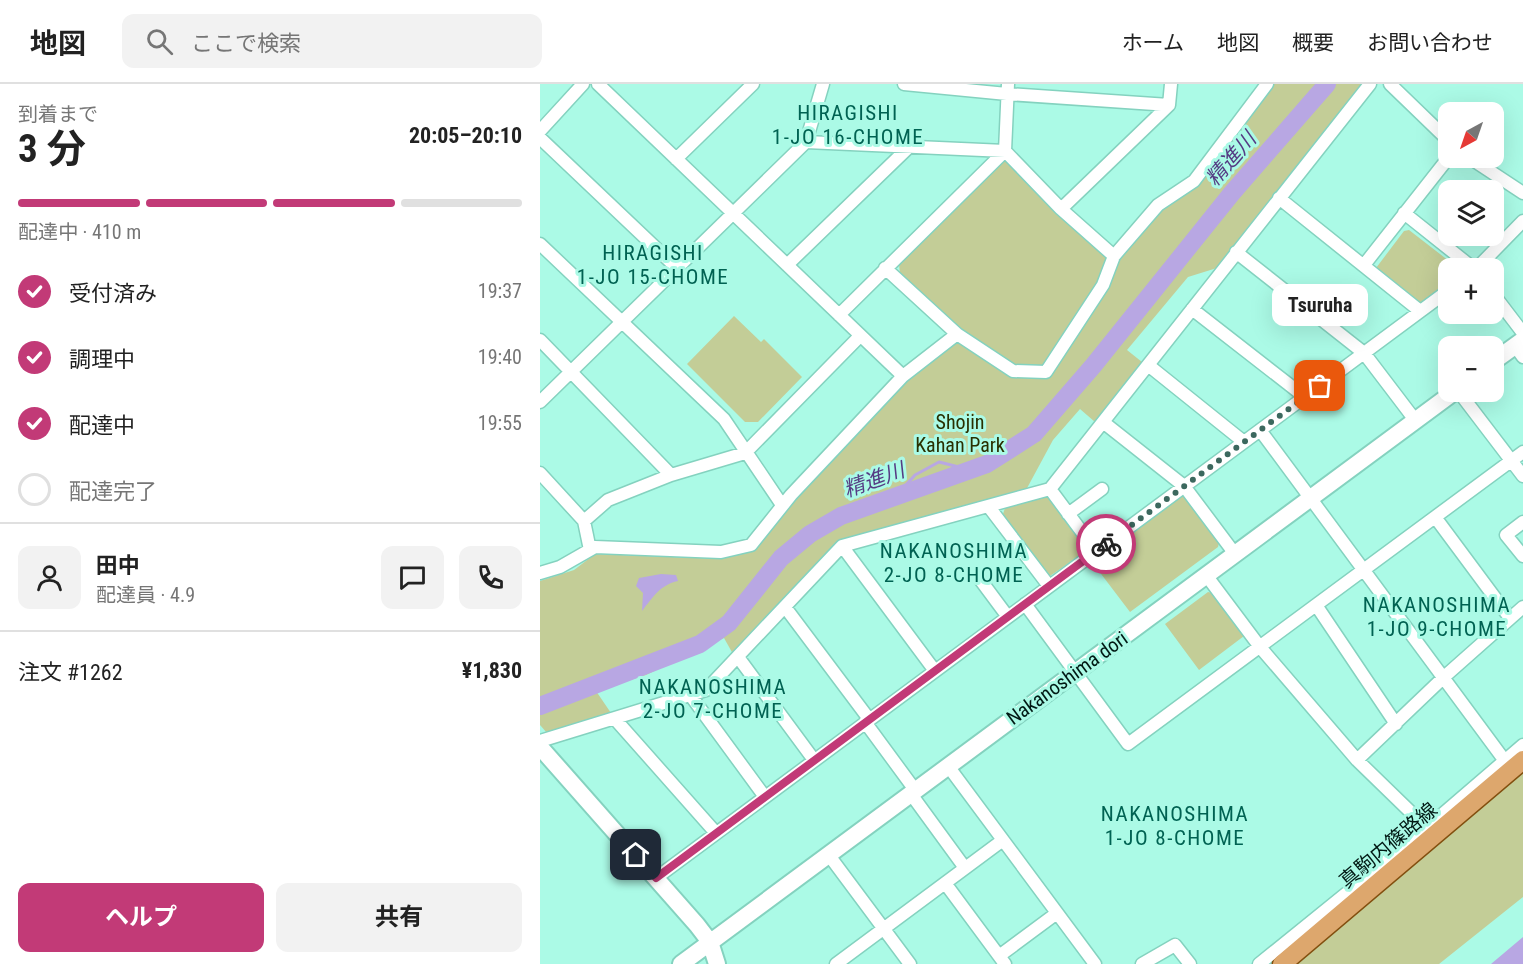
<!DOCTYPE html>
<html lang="ja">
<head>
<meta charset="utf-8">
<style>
	:root { --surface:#fff; --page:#f2f2f2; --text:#222; --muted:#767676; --line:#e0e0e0; --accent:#c23a77 }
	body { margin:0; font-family:"Roboto Condensed","Noto Sans JP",sans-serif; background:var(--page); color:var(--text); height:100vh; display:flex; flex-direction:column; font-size:22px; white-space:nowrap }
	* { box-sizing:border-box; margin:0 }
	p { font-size:20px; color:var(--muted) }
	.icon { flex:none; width:33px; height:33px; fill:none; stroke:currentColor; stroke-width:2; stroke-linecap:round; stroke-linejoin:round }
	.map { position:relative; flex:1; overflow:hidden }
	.sheet { display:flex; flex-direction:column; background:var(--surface); width:540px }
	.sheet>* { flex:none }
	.needle { width:39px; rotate:220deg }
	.fabs { position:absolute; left:898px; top:18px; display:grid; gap:12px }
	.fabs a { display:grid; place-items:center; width:66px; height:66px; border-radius:12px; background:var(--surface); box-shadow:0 6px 24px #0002; font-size:30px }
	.pin { position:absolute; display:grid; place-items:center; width:51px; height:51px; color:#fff; margin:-26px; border-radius:12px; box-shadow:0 3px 9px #0006 }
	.courier { position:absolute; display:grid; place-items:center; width:60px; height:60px; margin:-30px; border:4px solid #c23a77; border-radius:50%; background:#fff; color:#222; box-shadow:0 2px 8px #0007 }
	.bubble { position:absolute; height:42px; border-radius:12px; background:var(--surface); box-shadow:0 6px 24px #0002; font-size:20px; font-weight:700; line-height:42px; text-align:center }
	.overview em { font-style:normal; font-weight:700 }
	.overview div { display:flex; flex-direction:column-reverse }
	.overview { display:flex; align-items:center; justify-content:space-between; height:102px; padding:0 18px }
	h1 { font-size:39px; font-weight:700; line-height:45px }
	.bar { display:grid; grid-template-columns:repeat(4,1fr); gap:9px 6px; align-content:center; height:72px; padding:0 18px }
	.bar i { height:8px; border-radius:4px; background:var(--line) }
	.bar .current { background:var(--accent) }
	.bar p { grid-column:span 4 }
	.line { display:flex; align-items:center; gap:15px; padding:0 18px; border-top:2px solid var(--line) }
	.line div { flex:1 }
	.round { display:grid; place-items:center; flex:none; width:63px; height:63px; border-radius:12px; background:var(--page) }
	ol { padding:0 18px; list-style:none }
	li { display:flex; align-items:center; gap:18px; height:66px }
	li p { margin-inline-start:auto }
	li .icon { padding:6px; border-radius:50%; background:var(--accent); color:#fff; stroke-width:4 }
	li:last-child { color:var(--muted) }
	li i { width:33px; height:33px; border:3px solid var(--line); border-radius:50% }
	.primary-button { display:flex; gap:12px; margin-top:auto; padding:12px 18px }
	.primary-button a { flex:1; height:69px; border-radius:12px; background:var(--accent); color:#fff; font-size:24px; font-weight:700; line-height:69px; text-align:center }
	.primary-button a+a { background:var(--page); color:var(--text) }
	header { display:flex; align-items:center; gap:36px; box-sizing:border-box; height:84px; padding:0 30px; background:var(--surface); border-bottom:2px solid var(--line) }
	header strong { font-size:28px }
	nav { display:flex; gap:33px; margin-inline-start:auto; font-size:21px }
	.search { width:420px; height:54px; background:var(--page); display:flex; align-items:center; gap:15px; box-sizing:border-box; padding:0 21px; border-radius:12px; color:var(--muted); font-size:22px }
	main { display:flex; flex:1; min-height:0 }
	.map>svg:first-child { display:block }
	.green { fill:#c3cd97 }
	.water { fill:#b8a7e3 }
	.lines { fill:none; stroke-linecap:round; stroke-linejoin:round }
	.stream { stroke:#b8a7e3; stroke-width:3 }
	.river { stroke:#b8a7e3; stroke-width:18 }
	.street-casing { stroke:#84d2bf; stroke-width:15 }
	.secondary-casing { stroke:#84d2bf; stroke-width:20 }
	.primary-casing { stroke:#824f0f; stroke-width:21 }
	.street { stroke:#fff; stroke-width:12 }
	.secondary { stroke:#fff; stroke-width:16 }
	.primary { stroke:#dda76d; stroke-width:18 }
	.done { stroke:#3c685e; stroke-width:6; stroke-dasharray:0 10.8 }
	.route { stroke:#c23a77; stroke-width:8 }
	.labels { text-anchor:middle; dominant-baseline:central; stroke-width:6; stroke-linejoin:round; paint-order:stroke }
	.park-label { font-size:20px; fill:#292f00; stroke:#abfae6 }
	.street-label { font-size:20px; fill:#011914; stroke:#abfae6 }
	.neighbourhood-label { font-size:21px; letter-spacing:1.5px; fill:#006252; stroke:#abfae6 }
	.water-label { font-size:21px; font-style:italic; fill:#553c84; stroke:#abfae6 }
</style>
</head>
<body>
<header>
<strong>地図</strong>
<div class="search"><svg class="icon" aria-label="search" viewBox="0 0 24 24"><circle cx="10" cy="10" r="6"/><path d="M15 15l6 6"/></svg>ここで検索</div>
<nav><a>ホーム</a><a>地図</a><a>概要</a><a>お問い合わせ</a></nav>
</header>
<main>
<section class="sheet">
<div class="overview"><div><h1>3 分</h1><p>到着まで</p></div><em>20:05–20:10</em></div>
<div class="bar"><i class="current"></i><i class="current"></i><i class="current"></i><i></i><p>配達中 · 410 m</p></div>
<ol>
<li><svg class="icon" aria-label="check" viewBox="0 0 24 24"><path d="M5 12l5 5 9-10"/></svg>受付済み<p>19:37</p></li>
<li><svg class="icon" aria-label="check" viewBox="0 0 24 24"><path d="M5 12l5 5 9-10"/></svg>調理中<p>19:40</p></li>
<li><svg class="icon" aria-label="check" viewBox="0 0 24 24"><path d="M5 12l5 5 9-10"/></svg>配達中<p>19:55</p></li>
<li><i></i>配達完了</li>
</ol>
<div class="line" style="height:108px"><a class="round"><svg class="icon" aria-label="person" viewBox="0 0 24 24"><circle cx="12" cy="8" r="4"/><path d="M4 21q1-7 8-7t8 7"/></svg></a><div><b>田中</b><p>配達員 · 4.9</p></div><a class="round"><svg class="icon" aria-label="chat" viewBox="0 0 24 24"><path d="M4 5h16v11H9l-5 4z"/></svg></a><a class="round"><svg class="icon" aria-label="phone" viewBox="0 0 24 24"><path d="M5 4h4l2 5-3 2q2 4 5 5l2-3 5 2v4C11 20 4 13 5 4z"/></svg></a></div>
<div class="line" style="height:78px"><div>注文 #1262</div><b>¥1,830</b></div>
<div class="primary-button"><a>ヘルプ</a><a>共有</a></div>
</section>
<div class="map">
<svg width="983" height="880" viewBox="0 0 983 880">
	<rect width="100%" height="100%" fill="#abfae6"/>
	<path class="green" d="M731,0h92l-143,183 -32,10 -61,73 15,12 -47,60 -15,-13 -27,31 -27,50 -143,42 -43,8 -107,114 -9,-16 -78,37 -50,16 15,22 -64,20 -7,-8v-144l34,-11 21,-16 128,5 34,-16 142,-157 57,-45 55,36h37l69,-114 39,-48 40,-28z
		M462,78h5l100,95c3,16 -52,93 -64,111l-28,-2 -67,-45 -48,-47 -1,-10z
		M869,146l49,38h-9v18l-26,20 -47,-34v-4l28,-37z
		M194,232l27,26 3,-3 38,38 -44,45h-13l-58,-58z
		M505,413l4,1 37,50 -1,4 -35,24 -47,-62 2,-6z
		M641,413h4l34,46 -1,4 -88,65 -38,-50z
		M668,508l4,1 32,43 -45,34 -34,-46z
		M983,688v125l-84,67h-146z"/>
	<path class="water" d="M121,490l15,1 2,6c-18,4 -25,16 -36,30l1,-18 -7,-7 3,-8z
		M983,853v27h-32z"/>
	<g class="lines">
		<path class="stream" d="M357,411l18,-20 24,-13 28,7"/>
		<path class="river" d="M0,622l160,-62 29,-21 52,-65 29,-24 31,-18 146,-52 47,-30 59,-68 139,-173 95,-109"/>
		<g class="street-casing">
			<path id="street" d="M58,0l305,292
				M364,0l103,10 162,11
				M850,0l59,57
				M0,47l43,-47
				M0,54l137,130
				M266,58l199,9 56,58 53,47 44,-51 36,-24 73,-97
				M930,74l53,35
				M136,75l77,-75
				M739,114l141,113
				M521,125l108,-104 2,-21
				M864,129l69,55
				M0,160l184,175 58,86
				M696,168l128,101 51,67
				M247,181l122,-118
				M824,181l85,-108
				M937,184l46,-47
				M954,211l29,38
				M652,225l113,88
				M299,231l166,-164 3,-67
				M417,250l56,37 33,1 57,-87 11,-29
				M0,256l131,135
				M975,262l8,11
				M608,281l96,77
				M919,308l64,84
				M0,318l266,-260 17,-58
				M563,338l81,64 51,68
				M720,346l245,331
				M0,389l44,48 6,29
				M510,405l46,62
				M449,423l60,79
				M528,430l34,-25
				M895,433l75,101
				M44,437l24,-21 63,-25 74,-22 115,-117
				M983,438l-17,13 17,21
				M302,462l93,125
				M0,489l20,-6 35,-20 126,5 30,-7 40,-50 112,-119 54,-42 -72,-66
				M436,490l32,43
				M666,491l54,72 97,113 69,67
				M485,520l103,140 395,-292
				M776,521l80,119
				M245,523l84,112
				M198,573l76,103
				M151,612l74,101
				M75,635l101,114
				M325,638l50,68
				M0,657l166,-51 136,-144 208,-57 320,-405
				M817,676l87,-83 79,-70
				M408,682l147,198
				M371,710l54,74
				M288,770l82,110
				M116,794l793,-588
				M405,799l60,81
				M459,872l58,-43
				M296,880l167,-124
				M602,880l33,-19 15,19
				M719,880l157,-127 107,-92"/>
		</g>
		<g class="secondary-casing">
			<path id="secondary" d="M954,277l29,-21
				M0,663l157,178 13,17 7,22
				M141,880l773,-572"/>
		</g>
		<g class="primary-casing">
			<path id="primary" d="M742,880l241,-204"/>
		</g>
		<use href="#street" class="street"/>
		<use href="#secondary" class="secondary"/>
		<use href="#primary" class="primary"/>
	</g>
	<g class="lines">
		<path class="done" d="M566,460l214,-158"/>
		<path class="route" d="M96,771l20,23 450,-334"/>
	</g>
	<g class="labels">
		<g class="park-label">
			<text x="420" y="338">Shojin<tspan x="420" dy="23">Kahan Park</tspan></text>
		</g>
		<g class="street-label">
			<text transform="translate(527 594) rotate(-36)">Nakanoshima dori</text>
			<text transform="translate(848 761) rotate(-40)">真駒内篠路線</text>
		</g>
		<g class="neighbourhood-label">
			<text x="308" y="29">HIRAGISHI<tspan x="308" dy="24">1-JO 16-CHOME</tspan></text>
			<text x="113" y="169">HIRAGISHI<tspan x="113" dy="24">1-JO 15-CHOME</tspan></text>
			<text x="414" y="467">NAKANOSHIMA<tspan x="414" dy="24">2-JO 8-CHOME</tspan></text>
			<text x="897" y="521">NAKANOSHIMA<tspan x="897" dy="24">1-JO 9-CHOME</tspan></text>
			<text x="173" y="603">NAKANOSHIMA<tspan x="173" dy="24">2-JO 7-CHOME</tspan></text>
			<text x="635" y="730">NAKANOSHIMA<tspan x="635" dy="24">1-JO 8-CHOME</tspan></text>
		</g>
		<g class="water-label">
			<text transform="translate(691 75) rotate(-49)">精進川</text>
			<text transform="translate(334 396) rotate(-20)">精進川</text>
		</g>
	</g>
</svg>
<div class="fabs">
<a><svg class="needle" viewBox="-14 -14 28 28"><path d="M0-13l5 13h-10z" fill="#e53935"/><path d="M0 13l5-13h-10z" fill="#767676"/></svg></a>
<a><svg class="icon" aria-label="layers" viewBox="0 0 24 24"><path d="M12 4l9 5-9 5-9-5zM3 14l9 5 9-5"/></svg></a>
<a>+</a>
<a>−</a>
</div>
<div class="pin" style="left:780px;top:302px;background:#ea580c"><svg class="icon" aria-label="bag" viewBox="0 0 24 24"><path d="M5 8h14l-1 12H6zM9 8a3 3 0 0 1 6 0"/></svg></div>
<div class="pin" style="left:96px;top:771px;background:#1f2937"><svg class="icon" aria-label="home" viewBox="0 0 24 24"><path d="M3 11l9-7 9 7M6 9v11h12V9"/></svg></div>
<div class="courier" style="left:566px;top:460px"><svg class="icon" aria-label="bike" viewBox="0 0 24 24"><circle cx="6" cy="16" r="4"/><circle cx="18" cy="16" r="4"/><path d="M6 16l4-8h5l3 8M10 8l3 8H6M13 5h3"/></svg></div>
<div class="bubble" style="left:732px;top:200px;width:96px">Tsuruha</div>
</div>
</main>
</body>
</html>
